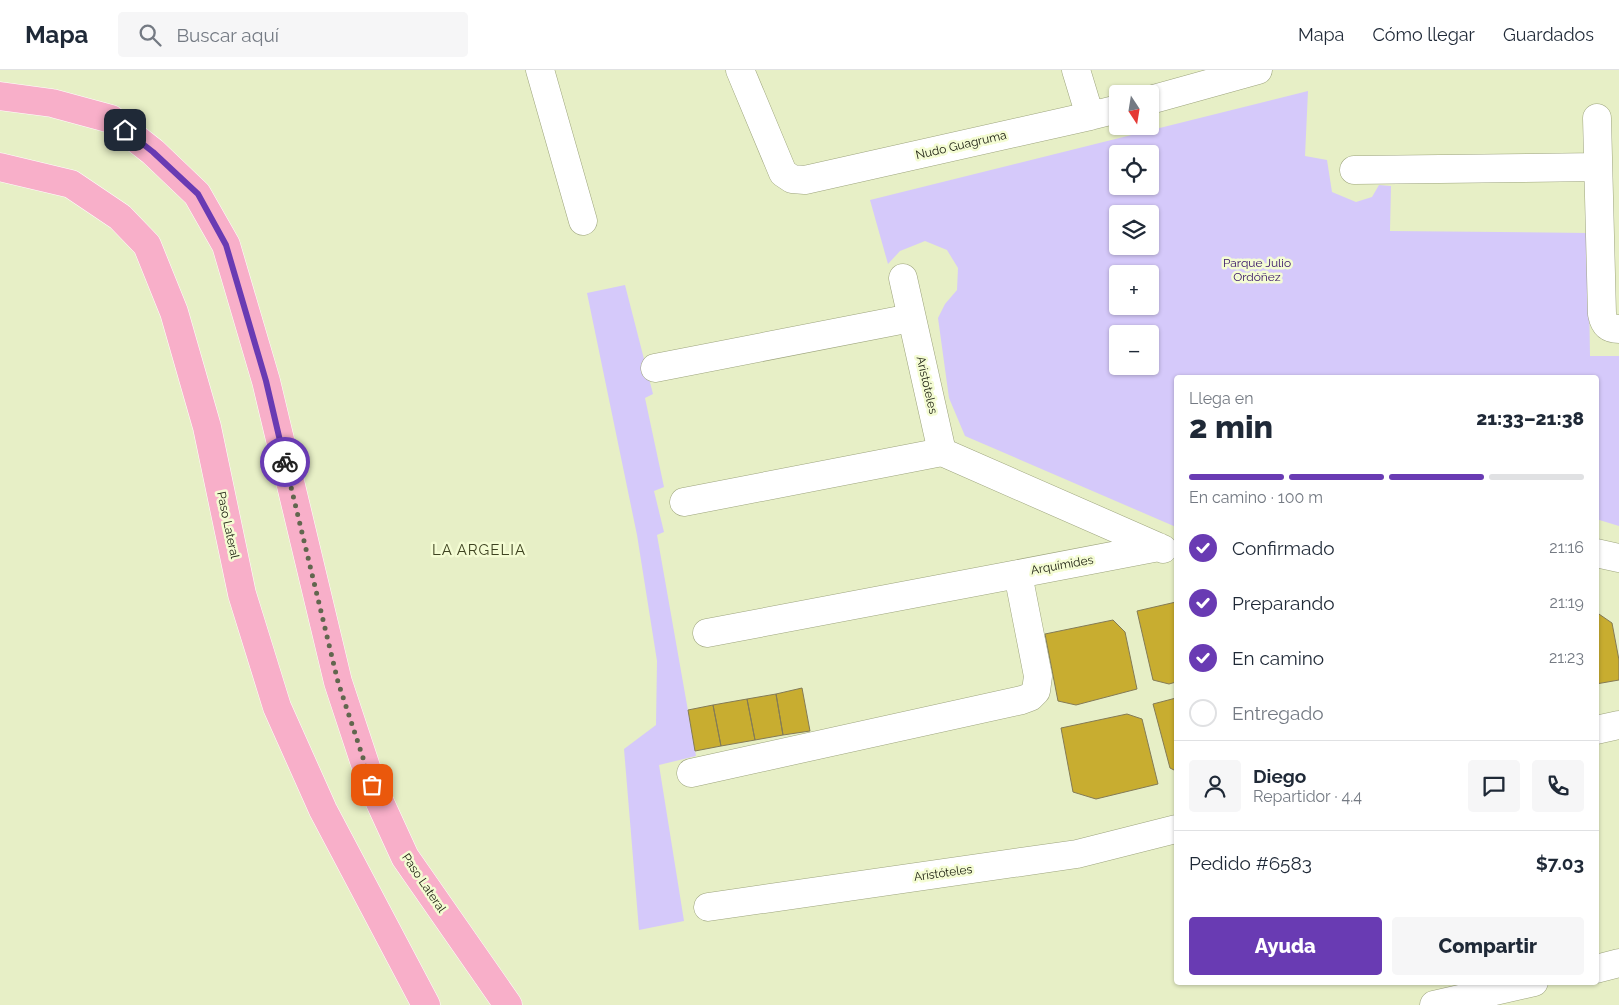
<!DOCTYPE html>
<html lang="es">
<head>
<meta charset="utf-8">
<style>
	:root { --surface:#fff; --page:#f6f6f7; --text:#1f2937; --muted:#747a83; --line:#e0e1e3; --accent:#693bb3 }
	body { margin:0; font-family:Raleway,sans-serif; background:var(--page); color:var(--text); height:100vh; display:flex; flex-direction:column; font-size:19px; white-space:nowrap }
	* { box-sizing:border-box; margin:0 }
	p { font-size:16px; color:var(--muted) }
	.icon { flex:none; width:28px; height:28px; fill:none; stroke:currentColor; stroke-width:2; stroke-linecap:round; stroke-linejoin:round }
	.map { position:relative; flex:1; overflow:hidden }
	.panel { position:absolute; left:1174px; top:305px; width:425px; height:610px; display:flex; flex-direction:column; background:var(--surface); border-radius:5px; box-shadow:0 1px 4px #0004 }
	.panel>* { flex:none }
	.needle { width:32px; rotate:168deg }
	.tools { position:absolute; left:1109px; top:15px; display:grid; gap:10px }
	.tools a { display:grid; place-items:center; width:50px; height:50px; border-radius:5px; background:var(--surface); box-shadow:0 1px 4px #0004; font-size:25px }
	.pin { position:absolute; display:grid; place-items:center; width:42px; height:42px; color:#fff; margin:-21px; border-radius:10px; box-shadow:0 2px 8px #0006 }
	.courier { position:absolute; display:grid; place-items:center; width:50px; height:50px; margin:-25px; border:4px solid #693bb3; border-radius:50%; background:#fff; color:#222; box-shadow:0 1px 6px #0007 }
	.headline em { font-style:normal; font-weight:800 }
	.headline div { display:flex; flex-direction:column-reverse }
	.headline { display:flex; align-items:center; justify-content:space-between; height:85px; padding:0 15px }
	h1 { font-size:32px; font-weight:800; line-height:38px }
	.bar { display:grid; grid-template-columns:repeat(4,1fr); gap:8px 5px; align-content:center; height:60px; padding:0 15px }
	.bar i { height:6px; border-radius:4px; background:var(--line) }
	.bar .on { background:var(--accent) }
	.bar p { grid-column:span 4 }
	.line { display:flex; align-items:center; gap:12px; padding:0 15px; border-top:1px solid var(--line) }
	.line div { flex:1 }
	.round { display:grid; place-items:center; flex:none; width:52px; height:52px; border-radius:5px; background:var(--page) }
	ol { padding:0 15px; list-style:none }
	li { display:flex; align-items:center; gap:15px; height:55px }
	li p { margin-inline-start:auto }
	li .icon { padding:5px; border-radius:50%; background:var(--accent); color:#fff; stroke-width:4 }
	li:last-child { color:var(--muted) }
	li i { width:28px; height:28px; border:2px solid var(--line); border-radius:50% }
	.primary-button { display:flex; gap:10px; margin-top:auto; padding:10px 15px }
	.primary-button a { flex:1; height:58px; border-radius:5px; background:var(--accent); color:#fff; font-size:20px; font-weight:800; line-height:58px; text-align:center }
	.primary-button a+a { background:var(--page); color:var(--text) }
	header { display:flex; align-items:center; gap:30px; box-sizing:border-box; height:70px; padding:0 25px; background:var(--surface); border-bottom:1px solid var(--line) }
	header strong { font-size:24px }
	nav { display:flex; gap:28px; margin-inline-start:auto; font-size:18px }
	.search { width:350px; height:45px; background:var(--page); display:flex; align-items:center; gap:12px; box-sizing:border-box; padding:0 18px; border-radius:5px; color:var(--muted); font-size:19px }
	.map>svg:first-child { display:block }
	.green { fill:#d5c9fa; fill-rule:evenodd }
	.building { fill:#c8ad30; stroke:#847b56 }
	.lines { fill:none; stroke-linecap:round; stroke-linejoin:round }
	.minor-casing { stroke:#9da47d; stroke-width:29 }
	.highway-casing { stroke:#fff; stroke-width:29 }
	.minor { stroke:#fff; stroke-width:28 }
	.highway { stroke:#f8afc9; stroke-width:28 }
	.done { stroke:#61664e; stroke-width:5; stroke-dasharray:0 9 }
	.route { stroke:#693bb3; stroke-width:6 }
	.labels { text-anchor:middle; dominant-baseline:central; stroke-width:5; stroke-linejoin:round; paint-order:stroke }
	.street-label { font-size:12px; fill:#191c0d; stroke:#f4fcd3 }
	.park-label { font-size:12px; fill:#341065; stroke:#f4fcd3 }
	.quarter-label { font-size:15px; letter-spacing:1px; fill:#3e4320; stroke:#f4fcd3 }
</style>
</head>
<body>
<header>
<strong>Mapa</strong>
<div class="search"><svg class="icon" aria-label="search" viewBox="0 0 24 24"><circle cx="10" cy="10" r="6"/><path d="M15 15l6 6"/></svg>Buscar aquí</div>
<nav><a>Mapa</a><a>Cómo llegar</a><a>Guardados</a></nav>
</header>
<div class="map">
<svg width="1619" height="935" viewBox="0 0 1619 935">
	<rect width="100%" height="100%" fill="#e7efc6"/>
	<path class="green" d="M1308,21l-3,65 22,4 5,32 24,10 16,-5 7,-12 12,1 -1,45 198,2 2,123h29v170l-23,-7v-141h-420v149l-211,-91 -16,-38 -11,-80 7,-14 12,-14 1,-22 -11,-18 -22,-9 -25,10 -12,13 -18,-64zM1118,84h32v32h-32zM1118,144h32v32h-32zM1118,204h32v32h-32zM1118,264h32v32h-32z
		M625,215l28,109 -8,4 19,89 -10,4 10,41 -7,3 39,221 -37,9 25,156 -45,9 -15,-181 32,-24 1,-64 -20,-126 -50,-242z"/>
	<path class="building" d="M1176,532v80l-7,2 -16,-4 -16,-69z
		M1596,542l16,11 7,37v20l-23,4z
		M1113,550l12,12 12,57 -61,16 -18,-4 -13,-67z
		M802,618l8,43 -27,4 -7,-41z
		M776,624l7,41 -28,5 -8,-41z
		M1176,628v73l-6,-3 -17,-64z
		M747,629l8,41 -34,6 -8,-41z
		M713,635l8,41 -26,5 -7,-41z
		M1127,644l15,5 16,65 -62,15 -23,-7 -12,-64z"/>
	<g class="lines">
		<g class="minor-casing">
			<path id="minor" d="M540,0l43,151
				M740,0l43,103 9,6 13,1 285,-64 28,-7
				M1076,0l14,46
				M1150,30l108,-30
				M1597,48l5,196c2,11 6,15 17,15
				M1354,100l244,-3
				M903,208l39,174
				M655,298l256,-50
				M684,432l258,-50 221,97
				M1596,483l23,5
				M707,563l311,-59
				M1596,660l23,-5
				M691,703l331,-73 8,-3 6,-6 2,-15 -20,-102 141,-27
				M708,837l369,-53 99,-25
				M1596,899l23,-6
				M1434,935l100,-23"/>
		</g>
		<g class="highway-casing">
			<path id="highway" d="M0,26l52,7 59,16 42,33 44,42 29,51 40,136 72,301 34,103 33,72 103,148
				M0,97l71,17 49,33 27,28 27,67 33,115 35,167 35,113 46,103 103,195"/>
		</g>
		<use href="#minor" class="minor"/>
		<use href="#highway" class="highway"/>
	</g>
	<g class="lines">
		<path class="done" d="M285,392l53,220 34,103"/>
		<path class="route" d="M125,60l28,22 45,42 28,51 40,136 19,81"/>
	</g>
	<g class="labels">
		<g class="street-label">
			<text transform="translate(961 75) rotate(-13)">Nudo Guagruma</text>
			<text transform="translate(927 315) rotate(77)">Aristóteles</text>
			<text transform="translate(228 455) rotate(78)">Paso Lateral</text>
			<text transform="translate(1062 495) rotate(-10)">Arquímides</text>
			<text transform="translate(943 803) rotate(-8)">Aristóteles</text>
			<text transform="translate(424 813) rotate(56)">Paso Lateral</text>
		</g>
		<g class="park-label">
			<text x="1257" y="193">Parque Julio<tspan x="1257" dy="14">Ordóñez</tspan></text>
		</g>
		<g class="quarter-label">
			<text x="479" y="480">LA ARGELIA</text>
		</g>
	</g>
</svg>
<div class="tools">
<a><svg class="needle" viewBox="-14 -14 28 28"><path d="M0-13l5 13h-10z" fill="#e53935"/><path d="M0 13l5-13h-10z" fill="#747a83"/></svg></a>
<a><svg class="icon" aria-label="locate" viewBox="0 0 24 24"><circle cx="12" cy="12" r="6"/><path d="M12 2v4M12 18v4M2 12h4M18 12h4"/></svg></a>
<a><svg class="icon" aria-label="layers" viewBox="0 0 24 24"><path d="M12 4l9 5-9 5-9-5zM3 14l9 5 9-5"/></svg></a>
<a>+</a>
<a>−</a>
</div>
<div class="pin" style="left:372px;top:715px;background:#ea580c"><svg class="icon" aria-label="bag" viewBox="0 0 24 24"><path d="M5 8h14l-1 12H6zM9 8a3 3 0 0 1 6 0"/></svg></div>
<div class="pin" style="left:125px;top:60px;background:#1f2937"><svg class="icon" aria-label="home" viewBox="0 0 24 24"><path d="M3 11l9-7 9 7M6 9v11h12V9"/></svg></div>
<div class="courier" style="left:285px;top:392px"><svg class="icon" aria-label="bike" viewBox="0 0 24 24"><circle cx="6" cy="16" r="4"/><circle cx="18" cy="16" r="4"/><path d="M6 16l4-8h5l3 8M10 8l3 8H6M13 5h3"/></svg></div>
<section class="panel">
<div class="headline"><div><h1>2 min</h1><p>Llega en</p></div><em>21:33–21:38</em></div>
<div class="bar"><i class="on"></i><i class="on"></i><i class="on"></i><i></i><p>En camino · 100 m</p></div>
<ol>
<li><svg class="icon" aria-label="check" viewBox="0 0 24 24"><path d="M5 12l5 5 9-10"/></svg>Confirmado<p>21:16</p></li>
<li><svg class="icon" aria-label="check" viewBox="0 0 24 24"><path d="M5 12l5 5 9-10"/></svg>Preparando<p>21:19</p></li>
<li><svg class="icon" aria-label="check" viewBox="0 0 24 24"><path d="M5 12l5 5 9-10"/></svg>En camino<p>21:23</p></li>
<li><i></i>Entregado</li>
</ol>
<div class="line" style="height:90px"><a class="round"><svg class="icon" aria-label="person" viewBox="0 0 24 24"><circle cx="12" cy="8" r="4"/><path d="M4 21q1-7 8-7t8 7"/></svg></a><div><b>Diego</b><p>Repartidor · 4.4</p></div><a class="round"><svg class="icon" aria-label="chat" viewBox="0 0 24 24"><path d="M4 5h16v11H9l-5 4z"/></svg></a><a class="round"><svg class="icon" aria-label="phone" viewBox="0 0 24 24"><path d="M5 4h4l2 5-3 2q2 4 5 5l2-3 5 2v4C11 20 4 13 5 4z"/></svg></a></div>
<div class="line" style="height:65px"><div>Pedido #6583</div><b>$7.03</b></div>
<div class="primary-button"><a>Ayuda</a><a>Compartir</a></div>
</section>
</div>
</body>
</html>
